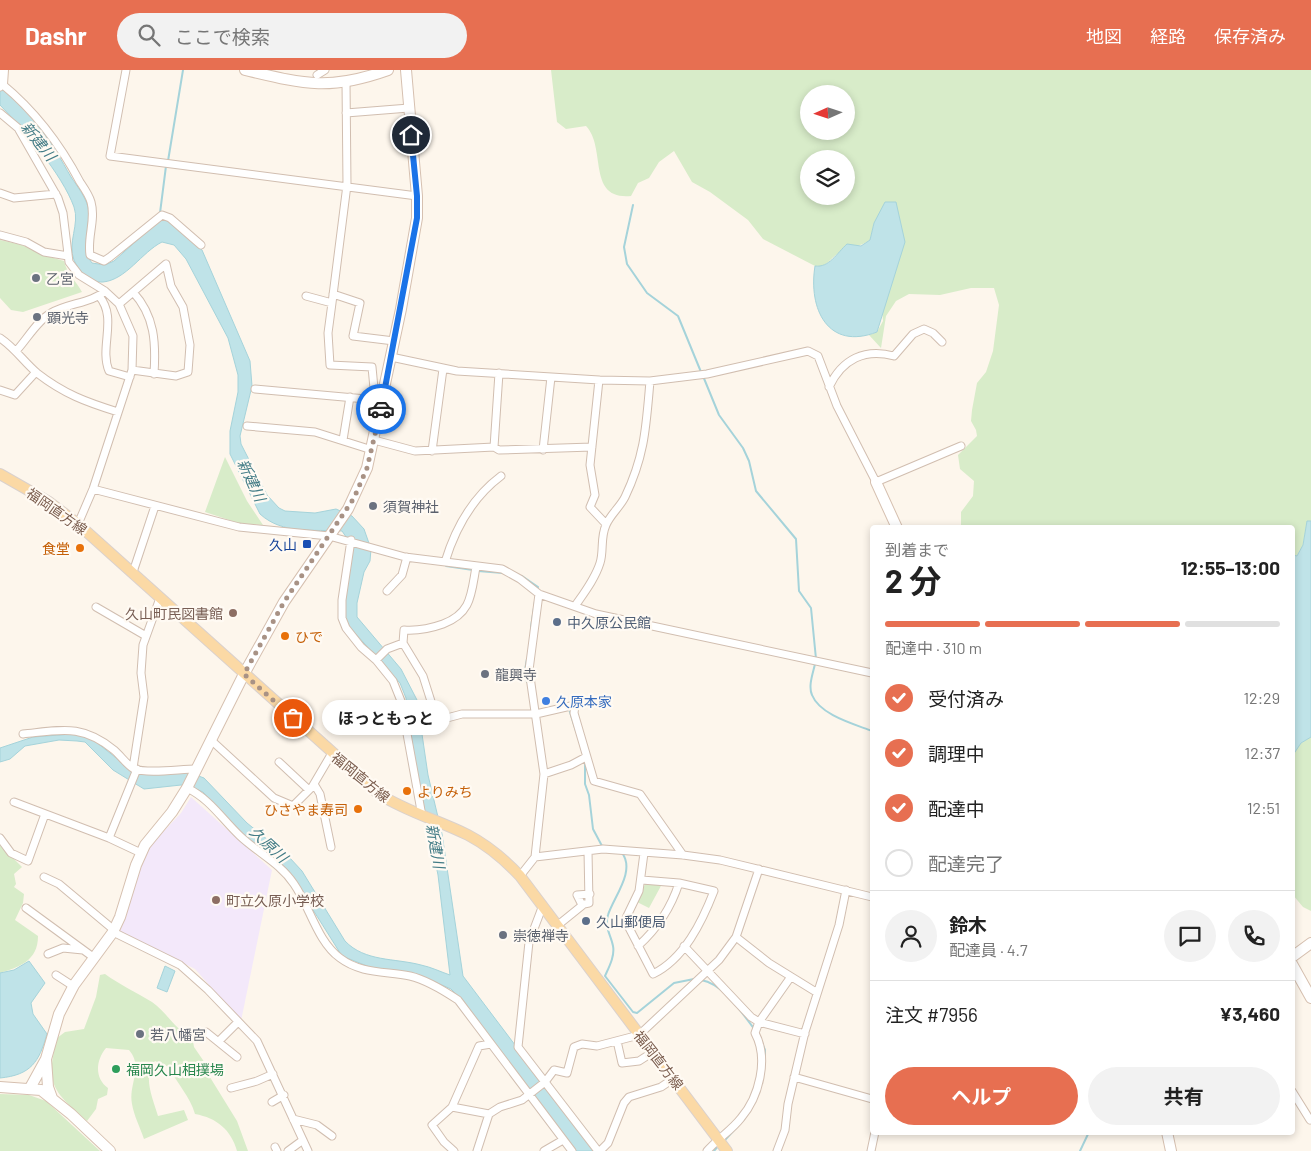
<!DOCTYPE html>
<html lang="ja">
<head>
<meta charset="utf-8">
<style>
	:root { --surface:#fff; --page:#f2f2f2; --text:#222; --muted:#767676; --line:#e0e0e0; --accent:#e76f51 }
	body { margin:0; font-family:Barlow,"Noto Sans JP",sans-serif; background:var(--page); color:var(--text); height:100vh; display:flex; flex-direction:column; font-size:19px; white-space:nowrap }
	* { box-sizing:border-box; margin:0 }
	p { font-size:16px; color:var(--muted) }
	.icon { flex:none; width:28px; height:28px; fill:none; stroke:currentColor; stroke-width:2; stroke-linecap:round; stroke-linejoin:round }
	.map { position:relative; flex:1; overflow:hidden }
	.drawer { position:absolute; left:870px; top:455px; width:425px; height:610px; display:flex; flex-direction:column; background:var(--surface); border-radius:5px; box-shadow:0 2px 8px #0003 }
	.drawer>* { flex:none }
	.needle { width:32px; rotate:267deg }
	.buttons { position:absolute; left:800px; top:15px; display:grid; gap:10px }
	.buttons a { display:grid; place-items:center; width:55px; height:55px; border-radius:50%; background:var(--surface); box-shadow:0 2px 8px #0003; font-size:25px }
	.pin { position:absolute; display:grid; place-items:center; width:42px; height:42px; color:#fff; margin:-21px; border:2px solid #fff; border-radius:50%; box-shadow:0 1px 5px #0007 }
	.courier { position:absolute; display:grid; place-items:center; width:50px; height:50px; margin:-25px; border:4px solid #1a73e8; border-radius:50%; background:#fff; color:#222; box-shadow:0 1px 6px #0007 }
	.bubble { position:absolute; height:35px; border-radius:18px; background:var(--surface); box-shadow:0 2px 8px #0003; font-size:16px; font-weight:700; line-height:35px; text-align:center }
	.summary em { font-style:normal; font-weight:700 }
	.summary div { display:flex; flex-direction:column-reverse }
	.summary { display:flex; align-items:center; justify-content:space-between; height:85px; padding:0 15px }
	h1 { font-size:32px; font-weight:700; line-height:38px }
	.bar { display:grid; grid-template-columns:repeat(4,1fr); gap:8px 5px; align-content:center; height:60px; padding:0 15px }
	.bar i { height:6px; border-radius:4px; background:var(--line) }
	.bar .current { background:var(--accent) }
	.bar p { grid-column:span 4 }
	.line { display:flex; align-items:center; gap:12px; padding:0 15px; border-top:1px solid var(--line) }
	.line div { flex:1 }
	.round { display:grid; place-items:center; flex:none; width:52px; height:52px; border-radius:26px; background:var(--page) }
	ol { padding:0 15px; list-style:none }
	li { display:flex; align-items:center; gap:15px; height:55px }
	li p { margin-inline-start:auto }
	li .icon { padding:5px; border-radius:50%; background:var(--accent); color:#fff; stroke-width:4 }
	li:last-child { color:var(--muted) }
	li i { width:28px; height:28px; border:2px solid var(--line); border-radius:50% }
	.action { display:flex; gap:10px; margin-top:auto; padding:10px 15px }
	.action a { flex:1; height:58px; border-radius:30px; background:var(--accent); color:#fff; font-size:20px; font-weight:700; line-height:58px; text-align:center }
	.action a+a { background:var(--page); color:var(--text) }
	header { display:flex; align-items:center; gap:30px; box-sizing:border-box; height:70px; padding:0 25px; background:var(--accent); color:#fff }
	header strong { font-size:24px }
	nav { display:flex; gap:28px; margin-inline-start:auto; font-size:18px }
	.search { width:350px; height:45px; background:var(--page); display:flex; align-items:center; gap:12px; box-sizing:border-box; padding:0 18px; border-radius:28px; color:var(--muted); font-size:19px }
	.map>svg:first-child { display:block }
	.education { fill:#f3e8fa }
	.green { fill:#d8ecc9; fill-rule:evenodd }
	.water { fill:#bfe3e8; stroke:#a5d3da }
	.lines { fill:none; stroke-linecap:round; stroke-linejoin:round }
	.stream { stroke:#a5d3da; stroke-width:2 }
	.street-casing { stroke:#d1beb0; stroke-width:9 }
	.secondary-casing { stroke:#d6c0b0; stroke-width:12 }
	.primary-casing { stroke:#dad1cd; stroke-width:12 }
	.street { stroke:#fff; stroke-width:7 }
	.secondary { stroke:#fff; stroke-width:10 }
	.primary { stroke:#fbd9a5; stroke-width:10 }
	.done { stroke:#a89285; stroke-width:5; stroke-dasharray:0 9 }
	.route { stroke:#1a73e8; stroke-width:6 }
	.worship-dot { fill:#6b7280; stroke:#fffaf3; stroke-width:2 }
	.transit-dot { fill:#1a4fb4; stroke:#fffaf3; stroke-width:2 }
	.food-dot { fill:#e8710a; stroke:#fffaf3; stroke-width:2 }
	.education-dot { fill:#8d6e63; stroke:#fffaf3; stroke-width:2 }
	.service-dot { fill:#5c6f8a; stroke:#fffaf3; stroke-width:2 }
	.shop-dot { fill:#3f7fe0; stroke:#fffaf3; stroke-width:2 }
	.leisure-dot { fill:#2e9e5b; stroke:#fffaf3; stroke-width:2 }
	.labels { text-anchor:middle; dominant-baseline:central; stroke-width:4.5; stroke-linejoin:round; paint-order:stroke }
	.worship-label { font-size:14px; fill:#5b616d; stroke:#fffaf3; text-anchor:start }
	.street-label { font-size:14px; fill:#7a5c4d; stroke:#fffaf3 }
	.transit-label { font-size:14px; fill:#164399; stroke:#fffaf3; text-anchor:end }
	.food-label { font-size:14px; fill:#c56008; stroke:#fffaf3; text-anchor:end }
	.education-label { font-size:14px; fill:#785e54; stroke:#fffaf3; text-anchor:end }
	.service-label { font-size:14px; fill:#4e5e75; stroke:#fffaf3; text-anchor:start }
	.shop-label { font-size:14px; fill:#366cbe; stroke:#fffaf3; text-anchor:start }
	.leisure-label { font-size:14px; fill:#27864d; stroke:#fffaf3; text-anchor:start }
	.water-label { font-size:15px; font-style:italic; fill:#437c86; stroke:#fffaf3 }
</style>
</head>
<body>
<header>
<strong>Dashr</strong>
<div class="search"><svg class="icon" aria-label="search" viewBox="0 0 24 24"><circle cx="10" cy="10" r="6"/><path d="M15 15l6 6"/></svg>ここで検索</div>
<nav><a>地図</a><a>経路</a><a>保存済み</a></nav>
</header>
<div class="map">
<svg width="1311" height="1081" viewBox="0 0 1311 1081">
	<rect width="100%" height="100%" fill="#fdf6ec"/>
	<path class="education" d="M191,727l81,73 -31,151 -46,-52 -75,-38 21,-70 8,-14 32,-34z"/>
	<path class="green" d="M551,0h760v451l-4,1 -4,23 -6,11 -4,-1 -1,-27h-61l-14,-3 -7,3 -249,-1v-15l12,-16 1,-15 -14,-12 -2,-14 19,-19 -1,-6 -5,-9 1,-11 5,-27 9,-11 7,-21 6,-46 -5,-17h-23l-31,7 -31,-1 -13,7 -10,15 -5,32 -12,-13 8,-3 6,-11 -9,-98 -4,17c-10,7 -21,7 -31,13 -10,5 -11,15 -24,13l-52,-27 -15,-19 -38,-28 -18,-10 -18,-31 -15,11 -10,16 -11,5 -7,13c-45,4 -24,-48 -45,-70l-20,3 -9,-7zM809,24h37v37h-37zM809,89h37v37h-37z
		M0,170l22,5 21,10 21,6c3,13 12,20 18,31l-59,20 -12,-2 -11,-12z
		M225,387l22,44 16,24 -25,-2 -33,-11z
		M1308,667h3v174l-8,-4 -10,-12v-140l3,-7z
		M0,775l22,22 -8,7 2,10 -2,3 10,7 -1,9 -8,17 23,16c0,25 -19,31 -38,37z
		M646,812l16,2 -13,24 -12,-6z
		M105,904c15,11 31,18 47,28 16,11 22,28 40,34l2,11 11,16 3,11 29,47 11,30h-11c-6,-21 -20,-33 -42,-37 -5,-18 -18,-30 -26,-47l-14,-6c-13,15 -2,38 3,55l26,-6 4,10 -44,19c-4,-12 -10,-23 -12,-35 -4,-19 12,-37 -3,-54l-23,-2c-10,12 -12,30 2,40l-1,7 -9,4 -2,10 -9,12c-34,-30 -42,-36 -30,-83l8,-6 19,-3 12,-32 4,-22z
		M0,1024l29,1 17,6 54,50h-100z"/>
	<path class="water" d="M0,17c33,22 52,57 71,90 6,9 14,19 17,30 4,18 -9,40 4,56l13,2 9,-4 48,-43 6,2 34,30 48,111 2,25 -12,50 1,8 26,51 12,13 6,3 30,2 21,-4 16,7 12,13 7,20 -1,12 -6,11 -7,31v14l44,52 16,31 11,75 14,59 21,142 132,175h-19l-116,-153 -9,-9 -16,-7 -22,-8 -41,-6 -30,-12 -54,-86 -43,-34 -42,-44 -7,-3 -15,-4 -37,4 -31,-19 -28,-28 -8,-1 -18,-1 -34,6 -15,13 -10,3v-14l33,-11 39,-3 15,2 9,6 34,27 58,3 16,6 43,45 42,34 13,14 43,70c20,21 50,17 76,24 10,2 20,7 29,10l-12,-100 -26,-126 -6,-51 -6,-15 -54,-60 -3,-17 10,-59 -11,-16c-28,-2 -59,4 -82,-17l-30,-60v-23l8,-39v-17l-10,-37 -42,-79 -12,-14 -12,-3c-20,10 -36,38 -59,40 -13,1 -24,-11 -29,-22 -7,-17 6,-36 0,-53 -12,-33 -50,-77 -74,-102z
		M885,132h11l9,40 -28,90c-49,19 -69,-23 -62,-66 14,2 22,-13 32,-22l14,2 9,-6 4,-17z
		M1307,451h4v216l-10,6 -8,12v-200l4,1 6,-11z
		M29,891l16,22 -14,20 2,11 14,20c-8,28 -16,41 -47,44v-105l14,-3z
		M165,896l10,5 -8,21 -10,-4z"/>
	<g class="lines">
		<path class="stream" d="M168,91l15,-91
			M633,135l-9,42 3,17 20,29 31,23 23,56
			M160,143l6,-47
			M703,306l16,39 24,33 6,13 7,30 40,48 3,52 12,17 5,51
			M446,496l27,4
			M478,501l25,2
			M522,506l16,11 -1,3
			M531,557l5,-32
			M527,589l-2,11 2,12
			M815,594c-2,9 -7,22 -3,31 8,20 42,29 60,36
			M569,639l7,22
			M585,692v22l4,11 4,34 9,17h3
			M622,783c14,18 -9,45 -14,62 -4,12 3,20 5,31 2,10 -4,21 -8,30l28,36 4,1 37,-30 20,-4
			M701,910c23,4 40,32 54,50
			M762,973l3,7v12
			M725,1070l20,-22
			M714,1081l5,-6
			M1080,1081l9,-19"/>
		<g class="street-casing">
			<path id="street" d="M126,0l-16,86 307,40
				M317,5l8,-5
				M0,17l2,-3c33,27 58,60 78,98 4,6 9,13 11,20 5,18 -4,35 -1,53l14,6 6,-4 52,-42 8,3 31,27
				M0,43l18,15 40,70 5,15 6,49 10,13 26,16 14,13 14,32 -1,34 -39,119 -15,35
				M346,43l63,-5
				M0,123l14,5 42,-4
				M0,165l26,7 18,10 24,4
				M133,222c22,24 23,51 21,82
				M333,224l27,9 -7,33 41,5
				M99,226c19,22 0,51 10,75l21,6
				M306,226l26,7 15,-118 -1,-103
				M332,233l-4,30 2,32 42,2 3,32
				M119,234l47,-40 5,22 12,21 7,38 -2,27 -12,4 -44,-6
				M0,268c15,10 24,24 37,35 27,21 49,29 81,39
				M17,280c10,-11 21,-30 34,-37 17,-10 41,-10 54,-22
				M391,287l66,14 142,9 51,1 57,-7 101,-23 10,5 19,50 39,76 85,-36
				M599,310l-9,85 5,30 -5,12 16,17
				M829,317c13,-28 36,-39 65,-31l19,-22 11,-5 9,4 9,9
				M255,319l122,11
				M0,320l15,5 21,-23
				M247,356l68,6 57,18
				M343,370l7,-43
				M374,370l41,11 79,-4 5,3 93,-3
				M494,377l5,-74
				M543,380l8,-73
				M432,381l11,-82
				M93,419l146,38 90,9 76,21 97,12 18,10 19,15 57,20 276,59
				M351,470l-9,60v18l4,10 15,19 15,13 17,21 8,20 21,115
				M445,492c10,-33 28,-65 56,-86
				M476,497c-5,27 -4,46 -33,57 -14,5 -25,7 -39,6l-1,13 20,33 13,41 11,1 15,-4h74l39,-9 -1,8 20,68 46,13 43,61
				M133,502l22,-66
				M387,521l15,-16 5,-18
				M575,536c9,-13 20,-27 25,-43 4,-12 0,-25 6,-38 4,-10 14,-18 19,-28 20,-42 21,-70 25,-116
				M96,537l50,29
				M376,590l11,-11 16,-6
				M23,664c39,-4 59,-10 91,16 7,6 13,15 20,19 15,5 46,0 62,0
				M211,670l63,58 19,8 19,-19 20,-34
				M279,692l30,28
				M133,698l11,-71 -3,-24 2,-28 17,-47
				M544,704l27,-9 15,-8
				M314,714l6,10 11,53
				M187,718c23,11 35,31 53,48 18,17 40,27 54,48 16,23 23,57 46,74 21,16 46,13 70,18 17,4 33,14 48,24l114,151
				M14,732l95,36 32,15
				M0,768l11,15 17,8 17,-47
				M109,768l28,-69
				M535,787l68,-8 80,6 37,5 152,37
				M520,806l15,-19 9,-83 -15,-104 10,-76
				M44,807l15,7 55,46
				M642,810l37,3 35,8c-12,31 -30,68 -61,83l-27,-52v-4l13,-27 5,-38
				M543,835l-14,37 -11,105 80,104
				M582,835l-5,-10 13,-1
				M26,838l67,49
				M558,855l26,-21 5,-1 -1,-52
				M113,862l67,33 28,25 49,51 51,110
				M736,867l33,26 47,29
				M638,876c20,-18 33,-38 41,-63
				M684,876l67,71 8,5 46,12
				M48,884l15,-6 20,2
				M56,905l17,11
				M206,962l31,25
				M219,971l19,-19
				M617,971l5,22 17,-2 14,-9
				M794,1007l78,22
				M231,1018l26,-7 16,-7
				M1292,1021l18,29
				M272,1032l12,-7
				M452,1037l37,7
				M293,1049l24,6 15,11
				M275,1077l2,4
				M288,1081l15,-11
				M454,1081l-10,-9 -12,-17 20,-18 27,-61 12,-2
				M477,1081l12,-37 11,-7 22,-7 23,-18 9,-12 13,3 7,-26 8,-3 15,2 42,-11 80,-75 17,-23 23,-68
				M544,1081l19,-11
				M600,1081l8,-8 16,-40 5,-6 32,-10 12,-8
				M707,1081c10,-12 24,-20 34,-33 18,-21 28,-59 14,-85l4,-11 31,-44
				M777,1081l8,-21 3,-26 17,-72 34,-107 7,-35
				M871,1081l4,-19"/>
		</g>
		<g class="secondary-casing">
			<path id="secondary" d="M245,0c59,14 84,21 143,0
				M2,14l1,-14
				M876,412l21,46
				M1292,887l19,-14
				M1292,894l19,34
				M46,989l2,28 4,11
				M0,1017l41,3 30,24 39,37
				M30,1018l16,-29 13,-45 15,-29 39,-53 7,-15 16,-52 9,-20 27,-33 15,-24 57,-114 40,-72 64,-93 19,-41 34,-159 16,-91v-22l-11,-126
				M1167,1062l4,19"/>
		</g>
		<g class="primary-casing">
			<path id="primary" d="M0,404l49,28 29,22 301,270c28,18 59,26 89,41 19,10 37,25 52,41l207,275"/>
		</g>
		<use href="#street" class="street"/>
		<use href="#secondary" class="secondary"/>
		<use href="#primary" class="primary"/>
	</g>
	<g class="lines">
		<path class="done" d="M293,648l-49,-44 40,-72 70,-104 13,-30 14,-59"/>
		<path class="route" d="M381,339l36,-191v-22l-6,-61"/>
	</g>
	<g class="worship-dot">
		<circle cx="36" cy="208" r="5"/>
		<circle cx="37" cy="247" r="5"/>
		<circle cx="373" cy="436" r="5"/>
		<circle cx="485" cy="604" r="5"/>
		<circle cx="503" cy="865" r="5"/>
		<circle cx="140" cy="964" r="5"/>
	</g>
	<rect class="transit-dot" x="302" y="469" width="10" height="10" rx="2.5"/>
	<g class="food-dot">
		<circle cx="80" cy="478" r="5"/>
		<circle cx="285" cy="566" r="5"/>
		<circle cx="407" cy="721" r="5"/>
		<circle cx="358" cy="739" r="5"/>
	</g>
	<g class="education-dot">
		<circle cx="233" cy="543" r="5"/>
		<circle cx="216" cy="830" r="5"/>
	</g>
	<g class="service-dot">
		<circle cx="557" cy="552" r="5"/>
		<circle cx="586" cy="851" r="5"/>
	</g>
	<circle class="shop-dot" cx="546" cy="631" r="5"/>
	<circle class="leisure-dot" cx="116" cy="999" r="5"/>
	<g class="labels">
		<g class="worship-label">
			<text x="46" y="208">乙宮</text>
			<text x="47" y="247">顕光寺</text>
			<text x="383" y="436">須賀神社</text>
			<text x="495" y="604">龍興寺</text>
			<text x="513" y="865">崇徳禅寺</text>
			<text x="150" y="964">若八幡宮</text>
		</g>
		<g class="street-label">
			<text transform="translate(57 441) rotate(35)">福岡直方線</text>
			<text transform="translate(361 707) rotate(39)">福岡直方線</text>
			<text transform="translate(659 990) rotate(52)">福岡直方線</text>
		</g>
		<g class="transit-label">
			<text x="297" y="474">久山</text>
		</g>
		<g class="food-label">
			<text x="70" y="478">食堂</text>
			<text x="295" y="566" text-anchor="start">ひで</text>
			<text x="417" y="721" text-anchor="start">よりみち</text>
			<text x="348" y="739">ひさやま寿司</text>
		</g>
		<g class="education-label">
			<text x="223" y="543">久山町民図書館</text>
			<text x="226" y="830" text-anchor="start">町立久原小学校</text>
		</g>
		<g class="service-label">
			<text x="567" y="552">中久原公民館</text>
			<text x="596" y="851">久山郵便局</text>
		</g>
		<g class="shop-label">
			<text x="556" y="631">久原本家</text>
		</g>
		<g class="leisure-label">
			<text x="126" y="999">福岡久山相撲場</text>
		</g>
		<g class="water-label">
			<text transform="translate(39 71) rotate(51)">新建川</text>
			<text transform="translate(252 410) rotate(65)">新建川</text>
			<text transform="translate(269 774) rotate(43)">久原川</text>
			<text transform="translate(436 776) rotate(80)">新建川</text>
		</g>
	</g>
</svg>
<div class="buttons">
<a><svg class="needle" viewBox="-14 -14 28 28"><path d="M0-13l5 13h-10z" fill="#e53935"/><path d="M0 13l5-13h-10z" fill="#767676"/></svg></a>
<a><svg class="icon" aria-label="layers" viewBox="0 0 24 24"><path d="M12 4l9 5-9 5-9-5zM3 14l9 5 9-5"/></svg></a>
</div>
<div class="pin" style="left:293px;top:648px;background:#ea580c"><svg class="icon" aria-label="bag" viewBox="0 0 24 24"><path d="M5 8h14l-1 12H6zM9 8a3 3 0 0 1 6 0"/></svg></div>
<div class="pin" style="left:411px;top:65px;background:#1f2937"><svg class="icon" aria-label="home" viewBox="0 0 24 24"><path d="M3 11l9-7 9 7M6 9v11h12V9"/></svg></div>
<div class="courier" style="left:381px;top:339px"><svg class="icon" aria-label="car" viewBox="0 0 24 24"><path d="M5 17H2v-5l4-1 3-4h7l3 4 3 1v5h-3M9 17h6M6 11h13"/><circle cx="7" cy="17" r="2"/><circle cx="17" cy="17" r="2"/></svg></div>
<div class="bubble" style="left:322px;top:630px;width:128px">ほっともっと</div>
<section class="drawer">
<div class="summary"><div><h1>2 分</h1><p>到着まで</p></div><em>12:55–13:00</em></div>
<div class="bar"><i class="current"></i><i class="current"></i><i class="current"></i><i></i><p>配達中 · 310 m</p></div>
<ol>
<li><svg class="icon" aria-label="check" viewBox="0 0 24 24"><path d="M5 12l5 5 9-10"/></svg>受付済み<p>12:29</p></li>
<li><svg class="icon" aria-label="check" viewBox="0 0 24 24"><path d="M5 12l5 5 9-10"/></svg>調理中<p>12:37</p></li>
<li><svg class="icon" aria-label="check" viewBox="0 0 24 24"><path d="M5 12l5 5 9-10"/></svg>配達中<p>12:51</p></li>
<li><i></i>配達完了</li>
</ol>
<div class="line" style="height:90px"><a class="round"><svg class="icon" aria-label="person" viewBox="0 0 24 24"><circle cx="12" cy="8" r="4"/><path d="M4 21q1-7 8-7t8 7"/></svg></a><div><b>鈴木</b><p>配達員 · 4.7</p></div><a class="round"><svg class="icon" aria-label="chat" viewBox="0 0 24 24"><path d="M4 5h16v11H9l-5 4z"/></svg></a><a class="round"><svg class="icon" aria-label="phone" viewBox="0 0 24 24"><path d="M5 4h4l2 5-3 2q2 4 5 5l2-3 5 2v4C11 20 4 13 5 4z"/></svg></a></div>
<div class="line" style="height:65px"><div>注文 #7956</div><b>¥3,460</b></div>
<div class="action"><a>ヘルプ</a><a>共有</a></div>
</section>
</div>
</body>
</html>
